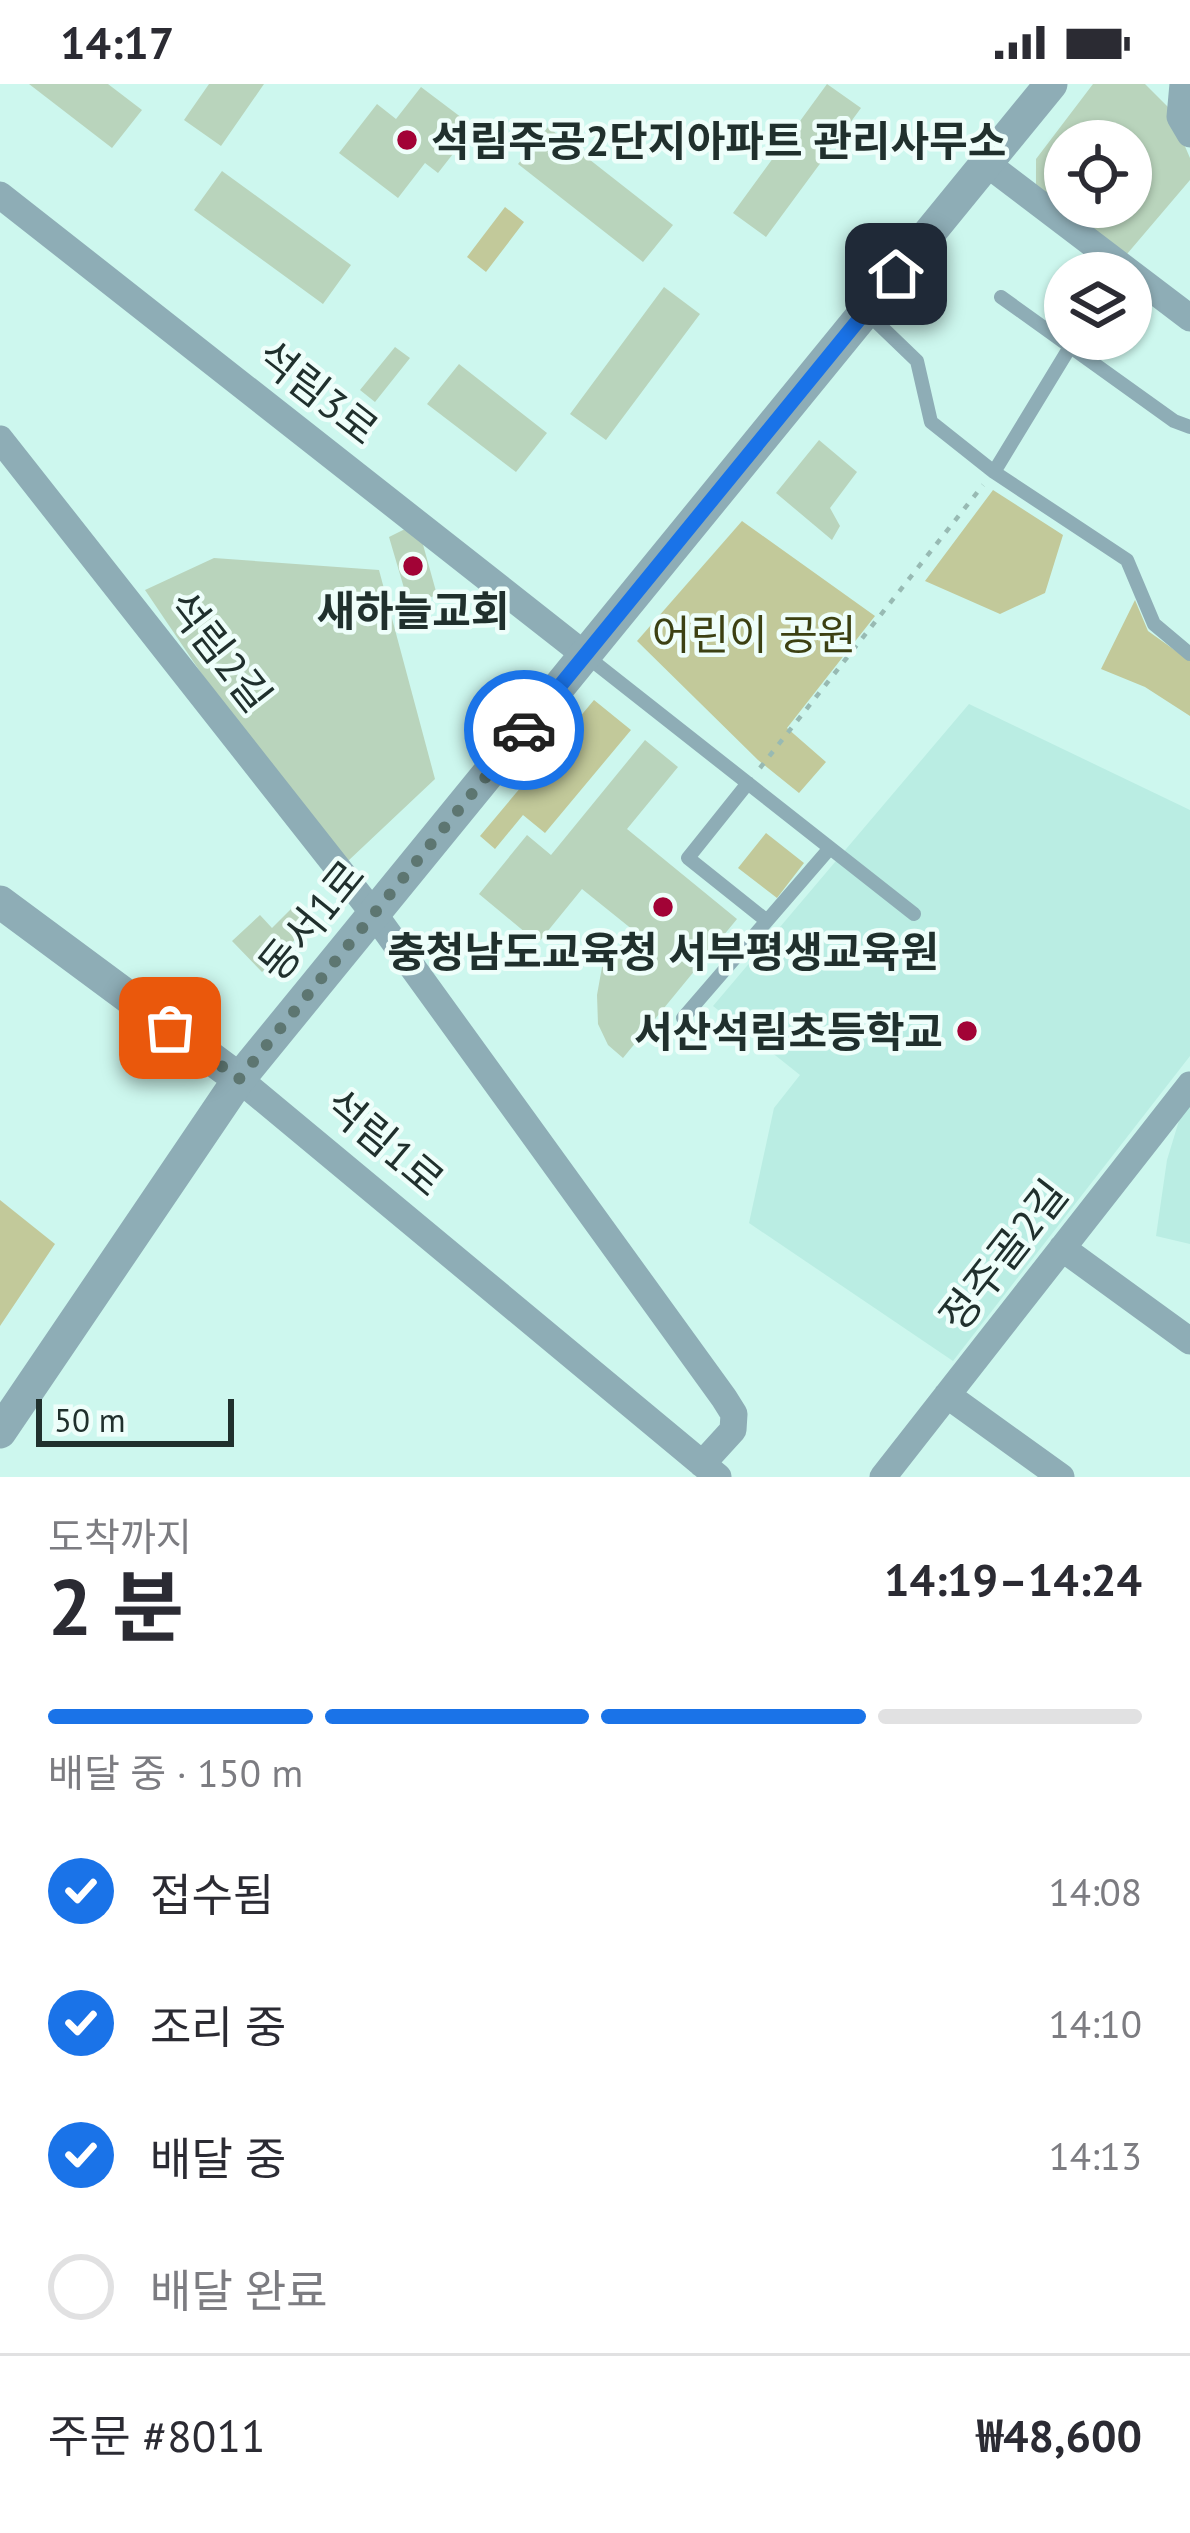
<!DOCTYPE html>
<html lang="ko">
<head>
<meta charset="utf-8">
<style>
	:root { --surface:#fff; --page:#f7f7f7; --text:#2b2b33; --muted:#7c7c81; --line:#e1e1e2; --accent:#1a73e8 }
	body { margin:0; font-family:"PT Sans","Noto Sans KR",sans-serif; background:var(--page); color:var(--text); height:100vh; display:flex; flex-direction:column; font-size:45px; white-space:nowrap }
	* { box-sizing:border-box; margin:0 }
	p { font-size:39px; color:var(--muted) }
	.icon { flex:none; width:66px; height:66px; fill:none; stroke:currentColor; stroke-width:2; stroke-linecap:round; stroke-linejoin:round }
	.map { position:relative; height:1393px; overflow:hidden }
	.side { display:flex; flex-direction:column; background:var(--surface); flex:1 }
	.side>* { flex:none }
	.buttons { position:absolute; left:1044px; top:36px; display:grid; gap:24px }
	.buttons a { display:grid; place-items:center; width:108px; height:108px; border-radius:50%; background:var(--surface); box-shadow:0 3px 9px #0004; font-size:60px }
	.scale { position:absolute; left:36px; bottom:30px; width:198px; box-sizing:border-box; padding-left:12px; border:6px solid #20302d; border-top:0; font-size:33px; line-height:42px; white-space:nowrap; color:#20302d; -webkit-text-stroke:9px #eefefa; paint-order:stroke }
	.pin { position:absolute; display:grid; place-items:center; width:102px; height:102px; color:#fff; margin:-51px; border-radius:24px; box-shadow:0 6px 18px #0006 }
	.courier { position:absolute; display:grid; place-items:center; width:120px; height:120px; margin:-60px; border:9px solid #1a73e8; border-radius:50%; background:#fff; color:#222; box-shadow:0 3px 15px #0007 }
	.overview em { font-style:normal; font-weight:700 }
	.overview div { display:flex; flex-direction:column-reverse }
	.overview { display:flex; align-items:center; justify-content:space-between; height:204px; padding:0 48px }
	h1 { font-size:78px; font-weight:700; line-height:90px }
	.bar { display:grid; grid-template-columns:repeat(4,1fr); gap:18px 12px; align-content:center; height:144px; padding:0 48px }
	.bar i { height:15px; border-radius:9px; background:var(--line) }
	.bar .active { background:var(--accent) }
	.bar p { grid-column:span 4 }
	.line { display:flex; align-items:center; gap:30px; padding:0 48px; border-top:3px solid var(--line) }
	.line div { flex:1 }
	ol { padding:0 48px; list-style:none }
	li { display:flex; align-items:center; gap:36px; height:132px }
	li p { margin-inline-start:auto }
	li .icon { padding:12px; border-radius:50%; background:var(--accent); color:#fff; stroke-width:4 }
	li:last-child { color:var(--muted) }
	li i { width:66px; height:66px; border:6px solid var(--line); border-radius:50% }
	.status { display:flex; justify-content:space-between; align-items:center; height:84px; padding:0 60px; background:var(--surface); direction:ltr }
	.status svg { height:33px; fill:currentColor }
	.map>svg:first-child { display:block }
	.built { fill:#baede3 }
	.green { fill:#c2c99a }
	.building { fill:#b9d4bc; fill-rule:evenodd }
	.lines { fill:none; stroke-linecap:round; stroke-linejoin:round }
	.path { stroke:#98bab3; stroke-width:4.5; stroke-dasharray:6 9; stroke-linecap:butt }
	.service { stroke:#8eadb6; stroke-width:14 }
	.minor { stroke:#8eadb6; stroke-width:27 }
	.tertiary { stroke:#8eadb6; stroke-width:33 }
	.done { stroke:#5d7671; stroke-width:12; stroke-dasharray:0 21.6 }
	.route { stroke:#1a73e8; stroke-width:15 }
	.poi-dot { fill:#a20336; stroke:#eefefa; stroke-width:4.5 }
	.labels { text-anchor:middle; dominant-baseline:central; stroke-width:9; stroke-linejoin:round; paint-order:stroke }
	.poi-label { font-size:42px; font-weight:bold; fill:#20302d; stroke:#eefefa }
	.street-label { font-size:42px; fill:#20302d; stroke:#eefefa }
	.park-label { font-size:42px; fill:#3c4012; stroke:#eefefa }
</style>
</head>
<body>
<div class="status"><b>14:17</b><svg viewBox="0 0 49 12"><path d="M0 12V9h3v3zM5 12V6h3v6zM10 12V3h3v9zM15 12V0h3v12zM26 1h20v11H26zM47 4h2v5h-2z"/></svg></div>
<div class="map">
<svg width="1190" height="1393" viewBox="0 0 1190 1393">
	<rect width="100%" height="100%" fill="#cdf7ee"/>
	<path class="built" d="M969,620l221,106v246l-237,305 -204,-138 25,-115 26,-33 -87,-69z
		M1190,1022v138l-34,-8 11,-76 14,-46z"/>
	<path class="green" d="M505,123l19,15 -38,50 -19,-15z
		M993,406l70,45 -18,58 -45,21 -75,-33z
		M742,437l133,95 -88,112 39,34 -27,31 -41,-33 -121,-119z
		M1135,516l13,31 42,30v55l-45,-29 -44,-18z
		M594,616l37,30 -86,103 -22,-18 -28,34 -15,-13z
		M766,749l38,30 -27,35 -39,-30z
		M0,1116l55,44 -55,82z"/>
	<path class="building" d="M29,0h79l34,26 -30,38z
		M209,0h55l-43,62 -37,-26z
		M827,0l34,24 -95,129 -33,-24z
		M1093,0h52l23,23 22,51v22l-63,74 -91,-54v-41zM1065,57h66v66h-66z
		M421,3l53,40 -36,46 -13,-10 -27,35 -59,-45 38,-49 19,15z
		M548,43l125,98 -30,37 -125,-98z
		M222,87l129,94 -28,39 -129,-94z
		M664,203l36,27 -94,126 -36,-26z
		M395,263l15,11 -35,44 -15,-12z
		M459,280l88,69 -31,39 -89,-68z
		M819,356l38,32 -27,36 10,18 -8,14 -56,-47z
		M417,439l20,72 -28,10 -20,-68z
		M214,474l165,12 56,209 -87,82 -124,-154 -79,-117z
		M645,656l33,27 -51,62 110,90 -114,139 -15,-13 -10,-21 -1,-29 5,-28 31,-37 -51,-41 -44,54 -59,-49 48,-59 24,20z
		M294,822l17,18 -49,48 -30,-31 28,-26 12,13z"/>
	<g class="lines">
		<path class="path" d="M760,684l223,-283"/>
		<path class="service" d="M1001,213l173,124 16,6
			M865,227l52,50 14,61 63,50 133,88 27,64 36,30
			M994,388l76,-125
			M585,571l329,259
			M748,699l-60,75 79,63
			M683,934l147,-170"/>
		<path class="minor" d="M1183,0l-3,33 10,17
			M986,79l204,155
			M0,111l585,460
			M0,355l374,475 350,484 10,16 -1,16 -31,34
			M239,995l479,398
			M1062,1164l128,93
			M947,1311l114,82
			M883,1393l307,-392"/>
		<path class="tertiary" d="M0,818l239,177
			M0,1348l239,-353 812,-995"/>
	</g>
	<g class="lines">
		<path class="done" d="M170,944l69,51 285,-349"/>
		<path class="route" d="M524,646l372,-456"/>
	</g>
	<g class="poi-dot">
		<circle cx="407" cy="56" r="12"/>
		<circle cx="413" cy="482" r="12"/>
		<circle cx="663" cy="823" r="12"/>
		<circle cx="967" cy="947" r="12"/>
	</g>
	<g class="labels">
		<g class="poi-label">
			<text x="431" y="56" text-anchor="start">석림주공2단지아파트 관리사무소</text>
			<text x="413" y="526">새하늘교회</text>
			<text x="663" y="867">충청남도교육청 서부평생교육원</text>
			<text x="943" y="947" text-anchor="end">서산석림초등학교</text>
		</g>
		<g class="street-label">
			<text transform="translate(318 308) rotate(38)">석림3로</text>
			<text transform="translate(220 567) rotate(52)">석림2길</text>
			<text transform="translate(311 836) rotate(-51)">동서1로</text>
			<text transform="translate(385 1058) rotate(40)">석림1로</text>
			<text transform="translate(1003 1171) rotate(-52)">정주골2길</text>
		</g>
		<g class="park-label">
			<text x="754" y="550">어린이 공원</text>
		</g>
	</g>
</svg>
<div class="buttons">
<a><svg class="icon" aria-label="locate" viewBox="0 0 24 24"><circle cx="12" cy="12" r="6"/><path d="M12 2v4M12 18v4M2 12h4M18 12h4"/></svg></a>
<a><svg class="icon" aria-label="layers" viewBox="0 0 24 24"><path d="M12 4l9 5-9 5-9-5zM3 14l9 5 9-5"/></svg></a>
</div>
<div class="scale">50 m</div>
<div class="pin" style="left:170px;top:944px;background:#ea580c"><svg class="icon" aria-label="bag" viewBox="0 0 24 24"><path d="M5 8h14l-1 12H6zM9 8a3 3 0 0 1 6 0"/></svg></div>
<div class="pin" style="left:896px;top:190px;background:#1f2937"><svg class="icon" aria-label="home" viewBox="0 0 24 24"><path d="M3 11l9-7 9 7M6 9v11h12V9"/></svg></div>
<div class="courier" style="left:524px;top:646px"><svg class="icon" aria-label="car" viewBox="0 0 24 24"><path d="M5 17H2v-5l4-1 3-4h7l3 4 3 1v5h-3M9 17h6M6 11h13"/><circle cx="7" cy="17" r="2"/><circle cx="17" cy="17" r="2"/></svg></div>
</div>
<section class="side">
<div class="overview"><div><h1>2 분</h1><p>도착까지</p></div><em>14:19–14:24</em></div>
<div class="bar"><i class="active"></i><i class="active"></i><i class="active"></i><i></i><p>배달 중 · 150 m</p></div>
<ol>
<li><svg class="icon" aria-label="check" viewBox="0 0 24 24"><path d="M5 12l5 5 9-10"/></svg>접수됨<p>14:08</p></li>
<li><svg class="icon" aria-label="check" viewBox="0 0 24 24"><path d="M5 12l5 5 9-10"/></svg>조리 중<p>14:10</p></li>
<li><svg class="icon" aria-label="check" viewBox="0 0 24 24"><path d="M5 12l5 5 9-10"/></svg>배달 중<p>14:13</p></li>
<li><i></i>배달 완료</li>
</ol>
<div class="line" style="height:156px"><div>주문 #8011</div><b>₩48,600</b></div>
</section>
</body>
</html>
